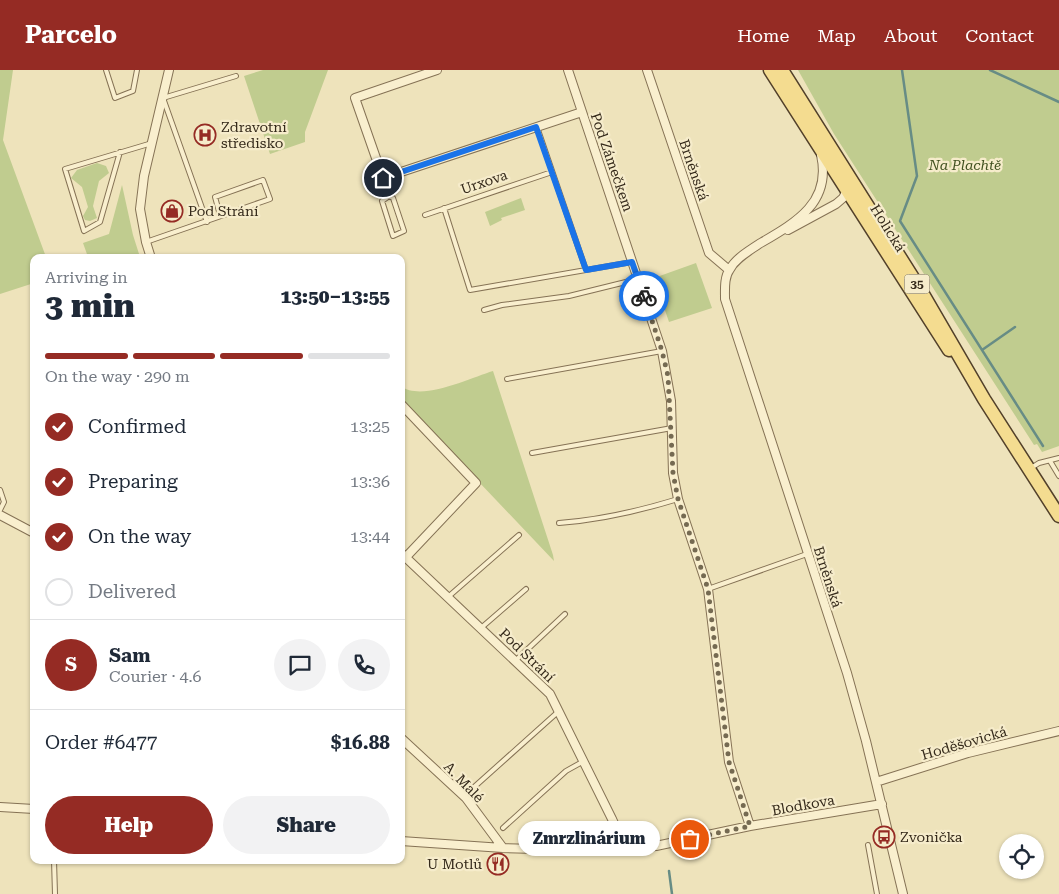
<!DOCTYPE html>
<html lang="en">
<head>
<meta charset="utf-8">
<style>
	:root { --surface:#fff; --page:#f2f2f3; --text:#1f2937; --muted:#747a83; --line:#e0e1e3; --accent:#952b24 }
	body { margin:0; font-family:"Roboto Serif",serif; background:var(--page); color:var(--text); height:100vh; display:flex; flex-direction:column; font-size:19px; white-space:nowrap }
	* { box-sizing:border-box; margin:0 }
	p { font-size:16px; color:var(--muted) }
	.icon { flex:none; width:28px; height:28px; fill:none; stroke:currentColor; stroke-width:2; stroke-linecap:round; stroke-linejoin:round }
	.map { position:relative; flex:1; overflow:hidden }
	.details { position:absolute; left:30px; top:184px; width:375px; height:610px; display:flex; flex-direction:column; background:var(--surface); border-radius:10px; box-shadow:0 1px 4px #0004 }
	.details>* { flex:none }
	.fabs { position:absolute; left:999px; top:764px; display:grid; gap:10px }
	.fabs a { display:grid; place-items:center; width:45px; height:45px; border-radius:50%; background:var(--surface); box-shadow:0 1px 4px #0004; font-size:25px }
	.pin { position:absolute; display:grid; place-items:center; width:42px; height:42px; color:#fff; margin:-21px; border:2px solid #fff; border-radius:50%; box-shadow:0 1px 5px #0007 }
	.courier { position:absolute; display:grid; place-items:center; width:50px; height:50px; margin:-25px; border:4px solid #1a73e8; border-radius:50%; background:#fff; color:#222; box-shadow:0 1px 6px #0007 }
	.bubble { position:absolute; height:35px; border-radius:18px; background:var(--surface); box-shadow:0 1px 4px #0004; font-size:16px; font-weight:800; line-height:35px; text-align:center }
	.headline em { font-style:normal; font-weight:800 }
	.headline div { display:flex; flex-direction:column-reverse }
	.headline { display:flex; align-items:center; justify-content:space-between; height:85px; padding:0 15px }
	h1 { font-size:32px; font-weight:800; line-height:38px }
	.bar { display:grid; grid-template-columns:repeat(4,1fr); gap:8px 5px; align-content:center; height:60px; padding:0 15px }
	.bar i { height:6px; border-radius:4px; background:var(--line) }
	.bar .active { background:var(--accent) }
	.bar p { grid-column:span 4 }
	.line { display:flex; align-items:center; gap:12px; padding:0 15px; border-top:1px solid var(--line) }
	.line div { flex:1 }
	.round { display:grid; place-items:center; flex:none; width:52px; height:52px; border-radius:26px; background:var(--page) }
	ol { padding:0 15px; list-style:none }
	li { display:flex; align-items:center; gap:15px; height:55px }
	li p { margin-inline-start:auto }
	li .icon { padding:5px; border-radius:50%; background:var(--accent); color:#fff; stroke-width:4 }
	li:last-child { color:var(--muted) }
	li i { width:28px; height:28px; border:2px solid var(--line); border-radius:50% }
	.button { display:flex; gap:10px; margin-top:auto; padding:10px 15px }
	.button a { flex:1; height:58px; border-radius:30px; background:var(--accent); color:#fff; font-size:20px; font-weight:800; line-height:58px; text-align:center }
	.button a+a { background:var(--page); color:var(--text) }
	header { display:flex; align-items:center; gap:30px; box-sizing:border-box; height:70px; padding:0 25px; background:var(--accent); color:#fff }
	header strong { font-size:24px }
	nav { display:flex; gap:28px; margin-inline-start:auto; font-size:18px }
	.map>svg:first-child { display:block }
	.green { fill:#c0cc8f }
	.lines { fill:none; stroke-linecap:round; stroke-linejoin:round }
	.stream { stroke:#678c85; stroke-width:2.5 }
	.lane-casing { stroke:#857255; stroke-width:6 }
	.street-casing { stroke:#857255; stroke-width:10 }
	.primary-casing { stroke:#52402a; stroke-width:15 }
	.lane { stroke:#f9efce; stroke-width:4 }
	.street { stroke:#f9efce; stroke-width:8 }
	.primary { stroke:#f4dc90; stroke-width:12 }
	.done { stroke:#756a52; stroke-width:5; stroke-dasharray:0 9 }
	.route { stroke:#1a73e8; stroke-width:6 }
	.labels { text-anchor:middle; dominant-baseline:central; stroke-width:4.5; stroke-linejoin:round; paint-order:stroke }
	.shield { fill:#f6eccb; stroke:#6e644f; stroke-width:1 }
	.shield-label { font-size:12px; font-weight:bold; fill:#34291a }
	.poi-label { font-size:14px; fill:#34291a; stroke:#f6eccb; text-anchor:start }
	.street-label { font-size:14px; fill:#34291a; stroke:#f6eccb }
	.park-label { font-size:14px; font-style:italic; fill:#415120; stroke:#f6eccb }
</style>
</head>
<body>
<header>
<strong>Parcelo</strong>
<nav><a>Home</a><a>Map</a><a>About</a><a>Contact</a></nav>
</header>
<div class="map">
<svg width="1059" height="824" viewBox="0 0 1059 824">
	<rect width="100%" height="100%" fill="#eee3bb"/>
	<path class="green" d="M0,0h13l-10,70 43,117 -12,1v25l-34,11z
		M263,0h65l-23,62v10l-35,12 -26,-78z
		M798,0h261v376l-17,6 -5,-8 -3,1 -200,-311z
		M97,93l9,3 3,7 -10,8 -6,25 4,12 -7,3 -5,-1 -2,-4 5,-9 -6,-20 -11,-9 6,-8z
		M122,115l11,50 7,22h-52l-5,-14 26,-9z
		M521,128l4,12 -24,8 1,2 -12,6 -5,-14z
		M696,193l16,45 -43,14 -15,-44z
		M493,301l60,184 1,6 -153,-161v-14c20,16 69,-8 92,-15z"/>
	<g class="lines">
		<path class="stream" d="M902,0l15,106 -17,45 143,225
			M990,0l69,32
			M982,280l33,-23
			M669,801l3,23"/>
		<g class="lane-casing">
			<path id="lane" d="M106,0l9,28 18,-7 4,-21
				M537,57l49,143
				M120,82l-20,70 -16,9 -19,-62 87,-26
				M383,108l6,18 4,2 11,33 -11,5 -11,-35 7,-5
				M444,138l26,82 162,-28
				M425,145l127,-43
				M207,152l-44,-124 73,-22
				M146,172l124,-43 -7,-19 -48,17 5,18
				M484,240l18,-5 67,-9 69,-17
				M507,309l155,-28
				M532,383l140,-25
				M1050,391l9,15
				M1031,398l8,-5 20,-5
				M0,420l4,12 -4,8
				M559,453c41,-3 80,-12 119,-24
				M708,519l99,-35
				M448,527l71,-62
				M481,558l45,-39
				M515,591l50,-47
				M473,718l86,-77
				M503,758l63,-57 18,-10
				M868,775l9,49
				M54,790l1,34"/>
		</g>
		<g class="street-casing">
			<path id="street" d="M437,0l-82,28 28,80 199,-66
				M568,0l94,281 9,50 2,72 5,26 30,90 21,173 21,64
				M647,0l62,183 20,17
				M821,85c11,48 -26,68 -62,89 -10,7 -23,14 -29,25 -6,8 -5,20 -5,30l122,374 19,68 37,153
				M788,160l48,-26 7,-6 4,-8
				M151,188l-5,-16 -6,-33 4,-33 25,-106
				M401,334l75,79 -70,74
				M0,445l34,18
				M401,483l149,141 62,125 6,13 1,18
				M401,668l65,60 37,50
				M876,712l92,-29 91,-22
				M0,737l34,2
				M401,771l102,7 105,3 48,-5 94,-20 132,-22"/>
		</g>
		<g class="primary-casing">
			<path id="primary" d="M770,0l179,280
				M782,0l138,219 64,110 75,117"/>
		</g>
		<use href="#lane" class="lane"/>
		<use href="#street" class="street"/>
		<use href="#primary" class="primary"/>
	</g>
	<g class="lines">
		<path class="done" d="M644,226l18,55 6,25 5,97 5,26 30,90 21,173 21,64 -60,13"/>
		<path class="route" d="M383,108l153,-51 50,143 46,-8 12,34"/>
	</g>
	<defs>
		<g id="hospital-ring" transform="scale(1.125)"><circle r="9.5" fill="#f6eccb" stroke="#952b24" stroke-width="1.5"/><path d="M-5-5h3v3.5h4V-5h3V5h-3V1.5h-4V5h-3Z" fill="#952b24"/></g>
		<g id="shop-ring" transform="scale(1.125)"><circle r="9.5" fill="#f6eccb" stroke="#952b24" stroke-width="1.5"/><path d="M-5-2.5h2.3a2.7 3.5 0 0 1 5.4 0H5L5.5 6h-11ZM-1.5-2.5h3a1.5 2.3 0 0 0-3 0Z" fill="#952b24"/></g>
		<g id="bus-ring" transform="scale(1.125)"><circle r="9.5" fill="#f6eccb" stroke="#952b24" stroke-width="1.5"/><path d="M-5-6H5V4H4V6H2V4H-2V6H-4V4H-5ZM-3.5-4V0h7V-4ZM-3.5 1.2v1.5H-2V1.2ZM2 1.2v1.5H3.5V1.2Z" fill="#952b24"/></g>
		<g id="restaurant-ring" transform="scale(1.125)"><circle r="9.5" fill="#f6eccb" stroke="#952b24" stroke-width="1.5"/><path d="M-5-6h1v4h1v-4h1v4h1v-4h1v5L-1.5 .5V6h-2V.5L-5-1ZM5-6V6H3V1.5H1.5Q1.5-4 5-6Z" fill="#952b24"/></g>
	</defs>
	<g fill-rule="evenodd">
		<use href="#hospital-ring" x="205" y="65"/>
		<use href="#shop-ring" x="172" y="141"/>
		<use href="#bus-ring" x="884" y="767"/>
		<use href="#restaurant-ring" x="498" y="794"/>
	</g>
	<g class="labels">
		<rect class="shield" x="904.5" y="204.5" width="25" height="19" rx="4"/>
		<g class="shield-label">
			<text x="917" y="214">35</text>
		</g>
		<g class="poi-label">
			<text x="221" y="57">Zdravotní<tspan x="221" dy="16">středisko</tspan></text>
			<text x="188" y="141">Pod Strání</text>
			<text x="900" y="767">Zvonička</text>
			<text x="482" y="794" text-anchor="end">U Motlů</text>
		</g>
		<g class="street-label">
			<text transform="translate(612 92) rotate(71)">Pod Zámečkem</text>
			<text transform="translate(694 100) rotate(71)">Brněnská</text>
			<text transform="translate(484 112) rotate(-19)">Urxova</text>
			<text transform="translate(888 158) rotate(58)">Holická</text>
			<text transform="translate(828 507) rotate(72)">Brněnská</text>
			<text transform="translate(527 585) rotate(44)">Pod Strání</text>
			<text transform="translate(964 673) rotate(-16)">Hoděšovická</text>
			<text transform="translate(464 712) rotate(46)">A. Malé</text>
			<text transform="translate(803 735) rotate(-10)">Blodkova</text>
		</g>
		<g class="park-label">
			<text x="965" y="95">Na Plachtě</text>
		</g>
	</g>
</svg>
<div class="fabs">
<a><svg class="icon" aria-label="locate" viewBox="0 0 24 24"><circle cx="12" cy="12" r="6"/><path d="M12 2v4M12 18v4M2 12h4M18 12h4"/></svg></a>
</div>
<div class="pin" style="left:690px;top:769px;background:#ea580c"><svg class="icon" aria-label="bag" viewBox="0 0 24 24"><path d="M5 8h14l-1 12H6zM9 8a3 3 0 0 1 6 0"/></svg></div>
<div class="pin" style="left:383px;top:108px;background:#1f2937"><svg class="icon" aria-label="home" viewBox="0 0 24 24"><path d="M3 11l9-7 9 7M6 9v11h12V9"/></svg></div>
<div class="courier" style="left:644px;top:226px"><svg class="icon" aria-label="bike" viewBox="0 0 24 24"><circle cx="6" cy="16" r="4"/><circle cx="18" cy="16" r="4"/><path d="M6 16l4-8h5l3 8M10 8l3 8H6M13 5h3"/></svg></div>
<div class="bubble" style="left:518px;top:751px;width:142px">Zmrzlinárium</div>
<section class="details">
<div class="headline"><div><h1>3 min</h1><p>Arriving in</p></div><em>13:50–13:55</em></div>
<div class="bar"><i class="active"></i><i class="active"></i><i class="active"></i><i></i><p>On the way · 290 m</p></div>
<ol>
<li><svg class="icon" aria-label="check" viewBox="0 0 24 24"><path d="M5 12l5 5 9-10"/></svg>Confirmed<p>13:25</p></li>
<li><svg class="icon" aria-label="check" viewBox="0 0 24 24"><path d="M5 12l5 5 9-10"/></svg>Preparing<p>13:36</p></li>
<li><svg class="icon" aria-label="check" viewBox="0 0 24 24"><path d="M5 12l5 5 9-10"/></svg>On the way<p>13:44</p></li>
<li><i></i>Delivered</li>
</ol>
<div class="line" style="height:90px"><b class="round" style="background:var(--accent);color:#fff">S</b><div><b>Sam</b><p>Courier · 4.6</p></div><a class="round"><svg class="icon" aria-label="chat" viewBox="0 0 24 24"><path d="M4 5h16v11H9l-5 4z"/></svg></a><a class="round"><svg class="icon" aria-label="phone" viewBox="0 0 24 24"><path d="M5 4h4l2 5-3 2q2 4 5 5l2-3 5 2v4C11 20 4 13 5 4z"/></svg></a></div>
<div class="line" style="height:65px"><div>Order #6477</div><b>$16.88</b></div>
<div class="button"><a>Help</a><a>Share</a></div>
</section>
</div>
</body>
</html>
